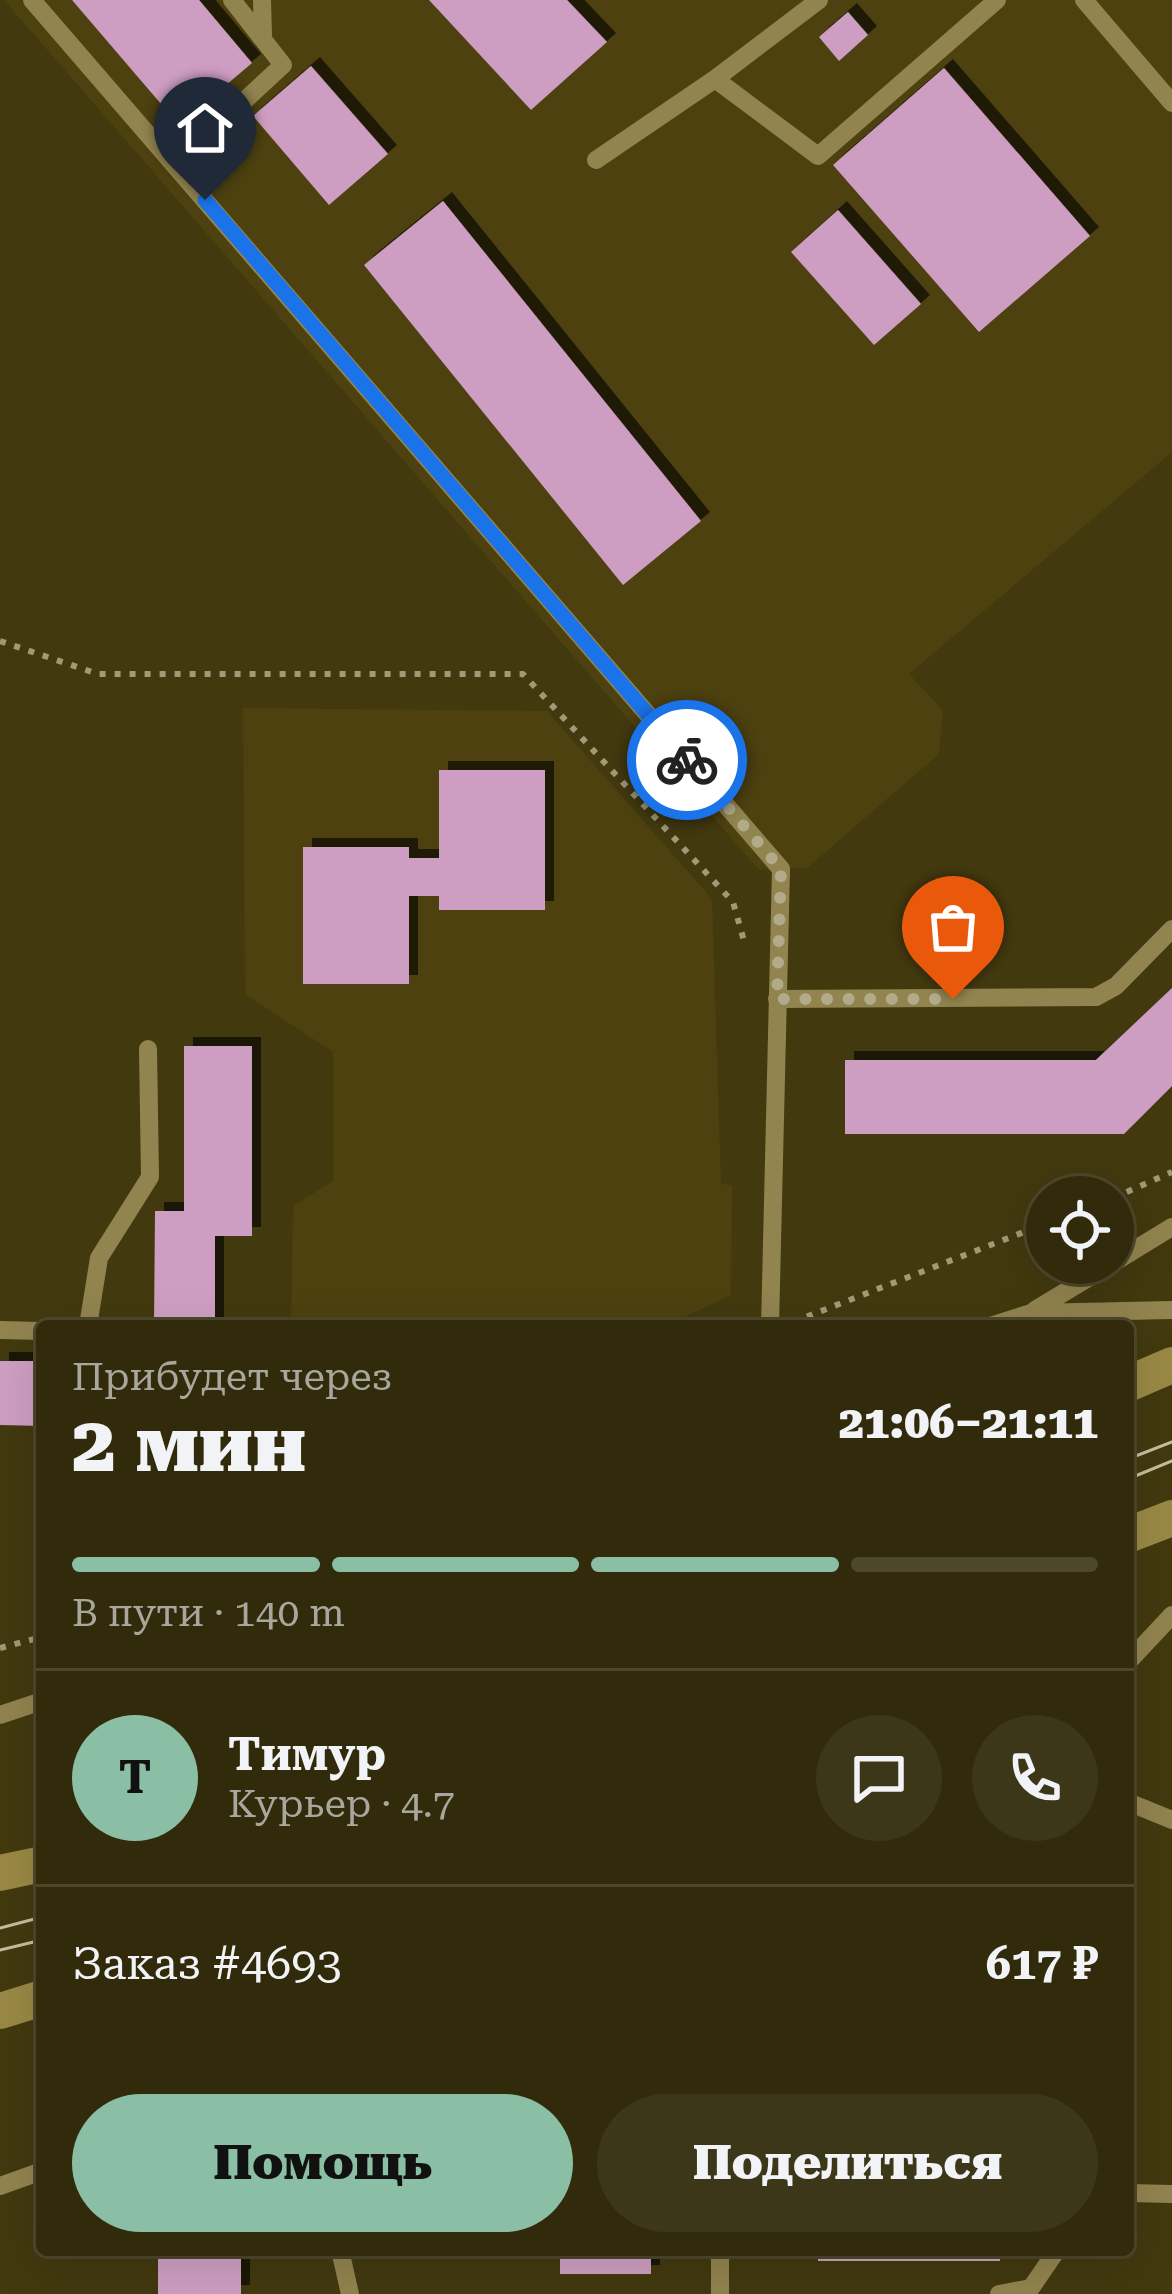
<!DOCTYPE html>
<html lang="ru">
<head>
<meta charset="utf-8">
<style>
	:root { --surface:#322b0b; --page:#3d3719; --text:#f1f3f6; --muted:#a8a79d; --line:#4d472c; --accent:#8abfa5 }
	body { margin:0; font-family:"Roboto Serif",serif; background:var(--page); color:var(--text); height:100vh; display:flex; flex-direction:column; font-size:45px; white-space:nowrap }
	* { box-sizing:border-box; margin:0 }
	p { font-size:39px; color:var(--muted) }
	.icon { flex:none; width:66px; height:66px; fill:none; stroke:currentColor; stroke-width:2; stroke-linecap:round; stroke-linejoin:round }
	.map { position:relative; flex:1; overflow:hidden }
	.sheet { position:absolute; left:36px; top:1320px; width:1098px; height:936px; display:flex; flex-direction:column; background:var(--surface); border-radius:12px; box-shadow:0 12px 48px #0002,0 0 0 3px var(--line) }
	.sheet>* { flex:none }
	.controls { position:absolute; left:1026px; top:1176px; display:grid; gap:24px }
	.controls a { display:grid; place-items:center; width:108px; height:108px; border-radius:50%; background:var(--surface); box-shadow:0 12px 48px #0002,0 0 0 3px var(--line); font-size:60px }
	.pin { position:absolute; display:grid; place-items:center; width:102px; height:102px; color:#fff; margin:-123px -51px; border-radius:50% 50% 50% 0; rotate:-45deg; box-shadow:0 0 12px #0007 }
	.pin .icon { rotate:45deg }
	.courier { position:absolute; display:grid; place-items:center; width:120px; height:120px; margin:-60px; border:9px solid #1a73e8; border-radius:50%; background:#fff; color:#222; box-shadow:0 3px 15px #0007 }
	.overview em { font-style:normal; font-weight:800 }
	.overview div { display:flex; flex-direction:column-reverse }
	.overview { display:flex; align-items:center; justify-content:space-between; height:204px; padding:0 36px }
	h1 { font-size:78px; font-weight:800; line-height:90px }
	.bar { display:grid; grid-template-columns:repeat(4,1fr); gap:18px 12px; align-content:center; height:144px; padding:0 36px }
	.bar i { height:15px; border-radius:9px; background:var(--line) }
	.bar .current { background:var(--accent) }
	.bar p { grid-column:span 4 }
	.line { display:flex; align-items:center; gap:30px; padding:0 36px; border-top:3px solid var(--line) }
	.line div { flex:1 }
	.round { display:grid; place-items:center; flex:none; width:126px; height:126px; border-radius:63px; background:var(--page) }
	.action { display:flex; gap:24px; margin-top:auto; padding:24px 36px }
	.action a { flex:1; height:138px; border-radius:72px; background:var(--accent); color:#111; font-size:48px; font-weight:800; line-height:138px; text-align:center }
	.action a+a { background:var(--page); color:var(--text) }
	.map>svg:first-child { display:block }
	.built { fill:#4d4110 }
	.building { fill:#ce9ec2; filter:url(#shadow) }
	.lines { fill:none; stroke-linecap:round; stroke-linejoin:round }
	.path { stroke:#a19977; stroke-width:6; stroke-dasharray:6 9; stroke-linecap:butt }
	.lane { stroke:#92844f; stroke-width:18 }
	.secondary { stroke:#9a8945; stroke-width:36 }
	.tram { stroke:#c5be9e; stroke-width:3 }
	.done { stroke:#b2ab8a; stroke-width:12; stroke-dasharray:0 21.6 }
	.route { stroke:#1a73e8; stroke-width:15 }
</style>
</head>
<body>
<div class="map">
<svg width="1172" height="2294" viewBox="0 0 1172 2294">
	<defs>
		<filter id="shadow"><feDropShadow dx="9" dy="-9" stdDeviation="0" flood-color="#0009"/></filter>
	</defs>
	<rect width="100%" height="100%" fill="#42390f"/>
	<path class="built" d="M4,0h1168v452l-263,222 34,36 -4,44 -132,114 -48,2z
		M243,708l304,3 165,188 9,285 11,1 -1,110 -66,31h-374l2,-120 40,-25v-129l-88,-58z"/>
	<path class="building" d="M72,0h127l53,63 -73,62z
		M429,0h138l40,42 -76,68z
		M848,12l20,23 -29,26 -20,-24z
		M311,66l77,88 -59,51 -76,-89z
		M944,68l146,168 -111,96 -146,-167z
		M443,201l258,320 -78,64 -259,-320z
		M838,210l83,94 -47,41 -83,-93z
		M439,770h106v140h-106v-14h-30v88h-106v-137h106v11h30z
		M1172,988v98l-48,48h-279v-74h251z
		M184,1046h68v190h-37v90h-61l1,-115h29z
		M0,1361h42v65l-42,-1z
		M158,2250h83v44h-83z
		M560,2250h91v24h-91z
		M818,2250h182v11h-182z"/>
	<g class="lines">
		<path class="path" d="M0,641l98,33h425l210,228 11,39
			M1113,1198l59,-26
			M793,1322l254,-99
			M0,1648l42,-11"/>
		<path class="lane" d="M32,0l749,869 -11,457
			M262,0l1,35
			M1084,0l88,103
			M715,79l103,77 179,-156
			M596,160l119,-81 104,-79
			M175,165l108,-100 -51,-65
			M777,999l319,-2 20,-11 56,-57
			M1113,1263l59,-36
			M1035,1310l78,-47
			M88,1326l11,-68 51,-81 -2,-128
			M990,1326l41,-13 141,-3
			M0,1330l42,1
			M1128,1662l44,-47
			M0,1715l42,-14
			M1128,1802l44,18
			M0,2186l42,-15
			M1128,2193l44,1
			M340,2250l10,44
			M720,2250v44
			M999,2294l32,-6 26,-38"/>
		<path class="secondary" d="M1128,1384l44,-19
			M1128,1535l44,-17
			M0,1873l42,-9
			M0,2011l42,-13"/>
		<path class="tram" d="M1128,1459l44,-17
			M1128,1479l44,-18
			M0,1928l42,-11
			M0,1950l42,-10"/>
	</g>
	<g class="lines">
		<path class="done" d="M687,760l94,109 -4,130h176"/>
		<path class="route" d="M205,200l482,560"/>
	</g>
</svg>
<div class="controls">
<a><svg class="icon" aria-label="locate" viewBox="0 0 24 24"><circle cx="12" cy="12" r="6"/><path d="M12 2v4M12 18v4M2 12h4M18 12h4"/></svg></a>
</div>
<div class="pin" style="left:953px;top:999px;background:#ea580c"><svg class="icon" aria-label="bag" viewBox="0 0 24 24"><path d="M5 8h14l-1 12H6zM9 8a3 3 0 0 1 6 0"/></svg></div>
<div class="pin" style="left:205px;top:200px;background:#1f2937"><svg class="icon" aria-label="home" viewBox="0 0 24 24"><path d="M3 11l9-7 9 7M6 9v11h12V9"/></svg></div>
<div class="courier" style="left:687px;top:760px"><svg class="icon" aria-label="bike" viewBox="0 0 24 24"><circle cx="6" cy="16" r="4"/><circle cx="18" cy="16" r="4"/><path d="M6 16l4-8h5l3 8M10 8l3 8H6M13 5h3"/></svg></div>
<section class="sheet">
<div class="overview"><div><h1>2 мин</h1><p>Прибудет через</p></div><em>21:06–21:11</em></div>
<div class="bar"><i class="current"></i><i class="current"></i><i class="current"></i><i></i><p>В пути · 140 m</p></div>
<div class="line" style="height:216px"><b class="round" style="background:var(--accent);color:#111">Т</b><div><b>Тимур</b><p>Курьер · 4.7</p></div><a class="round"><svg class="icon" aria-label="chat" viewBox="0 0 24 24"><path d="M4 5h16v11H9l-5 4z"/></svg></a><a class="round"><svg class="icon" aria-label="phone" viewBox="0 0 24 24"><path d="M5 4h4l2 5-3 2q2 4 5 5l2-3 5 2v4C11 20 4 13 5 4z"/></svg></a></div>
<div class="line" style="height:156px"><div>Заказ #4693</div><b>617 ₽</b></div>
<div class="action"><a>Помощь</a><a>Поделиться</a></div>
</section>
</div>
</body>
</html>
